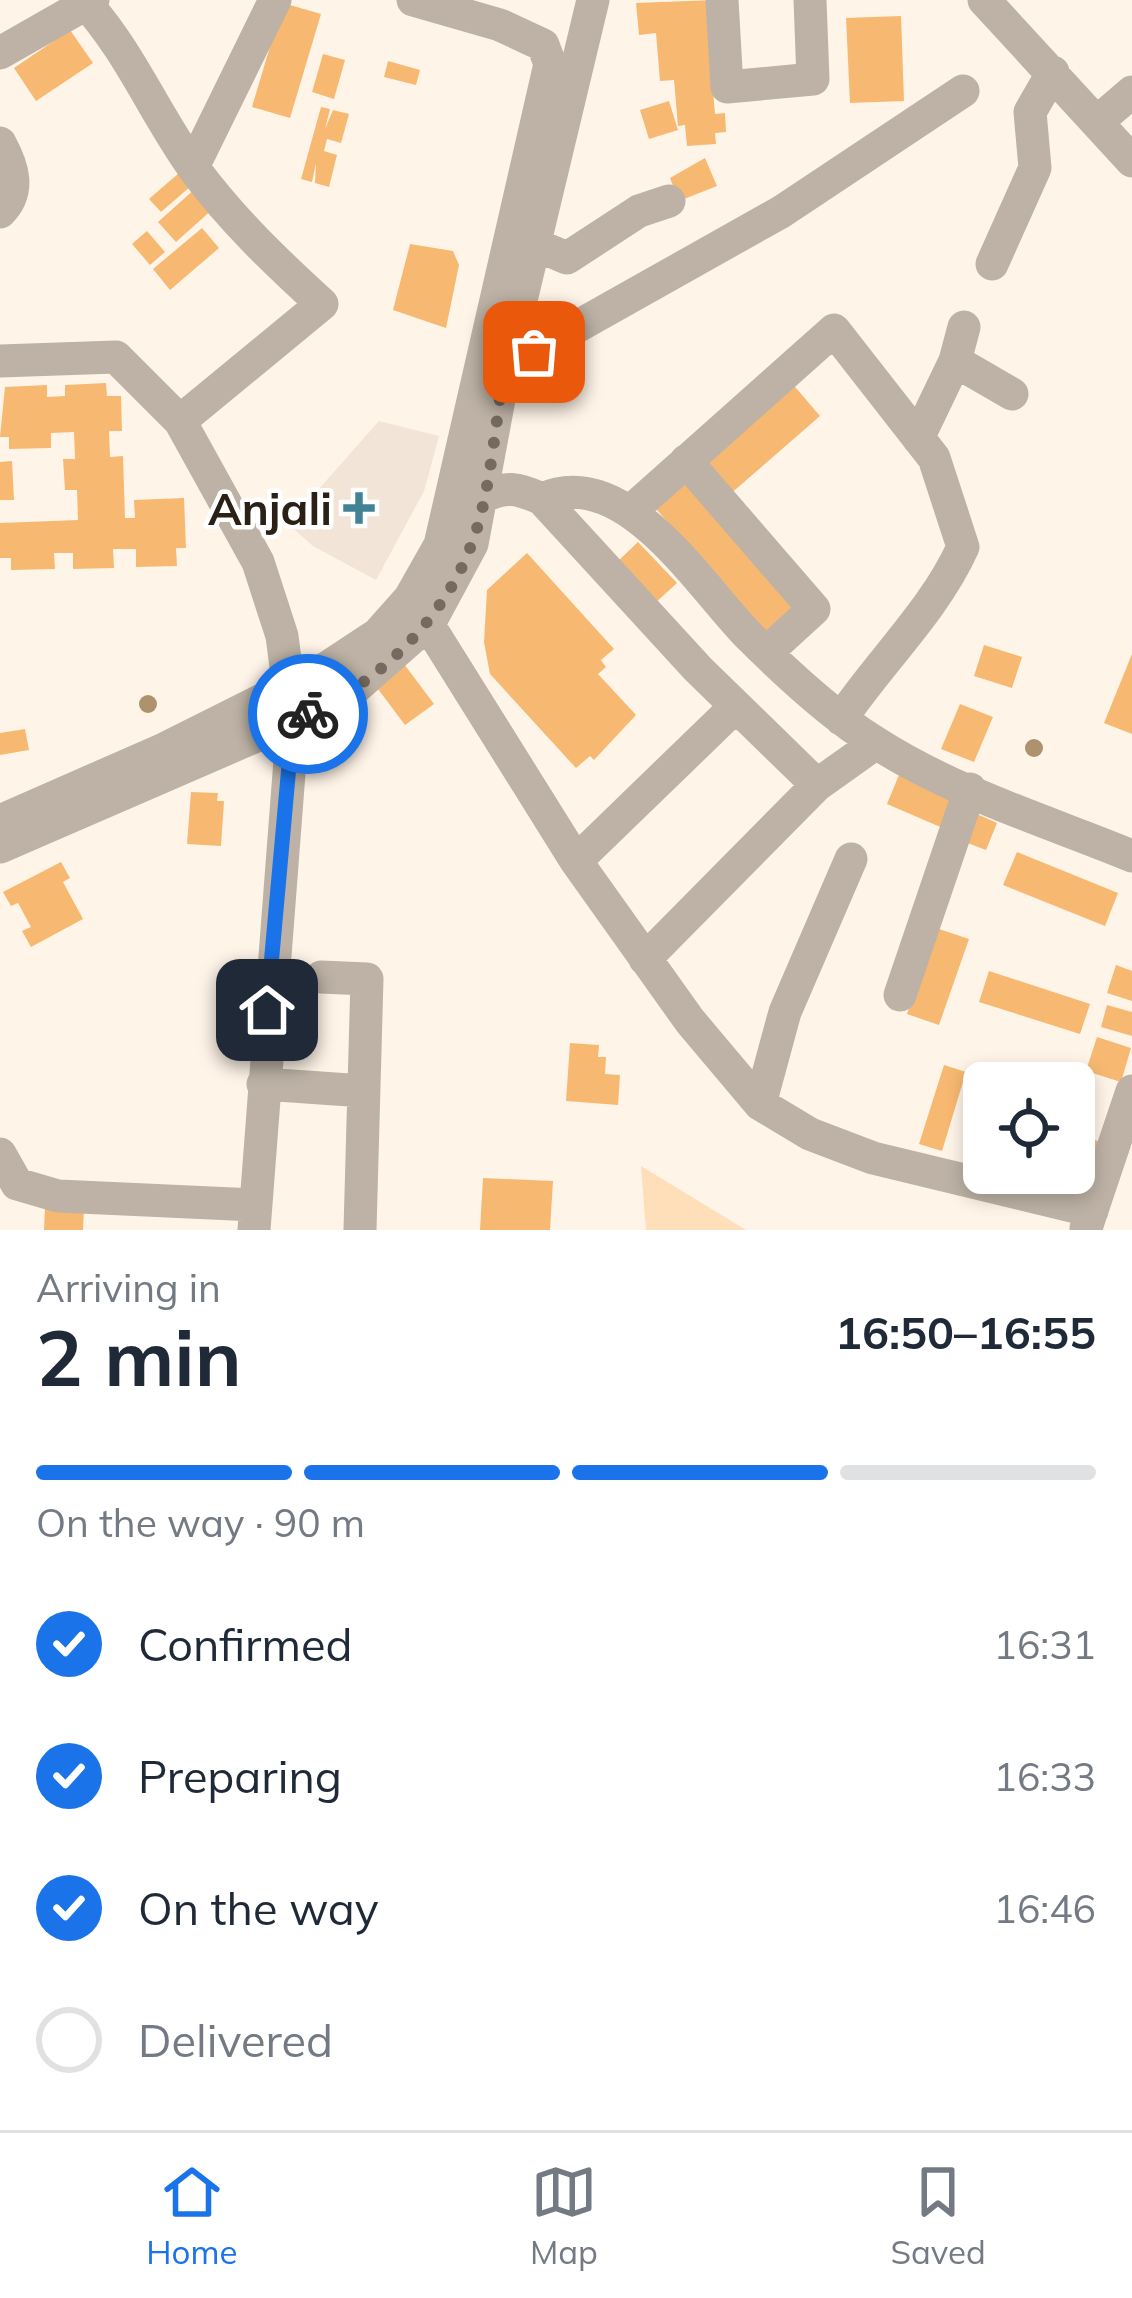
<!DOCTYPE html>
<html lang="en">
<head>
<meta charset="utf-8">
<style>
	:root { --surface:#fff; --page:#f6f6f7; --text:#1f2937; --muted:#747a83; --line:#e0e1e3; --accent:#1a73e8 }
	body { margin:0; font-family:Mulish,sans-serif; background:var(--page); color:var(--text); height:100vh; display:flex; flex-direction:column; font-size:45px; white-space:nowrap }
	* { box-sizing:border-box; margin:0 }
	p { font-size:39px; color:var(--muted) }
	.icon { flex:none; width:66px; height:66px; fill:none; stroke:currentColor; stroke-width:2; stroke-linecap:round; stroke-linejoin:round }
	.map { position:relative; height:1230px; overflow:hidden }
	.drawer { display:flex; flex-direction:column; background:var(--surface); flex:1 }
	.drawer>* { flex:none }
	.fabs { position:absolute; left:963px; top:1062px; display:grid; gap:24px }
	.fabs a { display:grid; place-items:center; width:132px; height:132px; border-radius:18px; background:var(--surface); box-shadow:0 6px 18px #0003; font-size:60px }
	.pin { position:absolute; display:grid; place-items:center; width:102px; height:102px; color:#fff; margin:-51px; border-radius:24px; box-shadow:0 6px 18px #0006 }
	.courier { position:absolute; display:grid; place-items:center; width:120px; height:120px; margin:-60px; border:9px solid #1a73e8; border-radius:50%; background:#fff; color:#222; box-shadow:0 3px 15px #0007 }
	.headline em { font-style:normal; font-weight:700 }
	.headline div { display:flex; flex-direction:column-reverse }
	.headline { display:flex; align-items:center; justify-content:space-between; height:204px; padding:0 36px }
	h1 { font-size:78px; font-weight:700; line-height:90px }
	.bar { display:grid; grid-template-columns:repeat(4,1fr); gap:18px 12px; align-content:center; height:144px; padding:0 36px }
	.bar i { height:15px; border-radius:9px; background:var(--line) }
	.bar .current { background:var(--accent) }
	.bar p { grid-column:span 4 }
	ol { padding:0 36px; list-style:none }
	li { display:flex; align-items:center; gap:36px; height:132px }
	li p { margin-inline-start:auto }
	li .icon { padding:12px; border-radius:50%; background:var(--accent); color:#fff; stroke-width:4 }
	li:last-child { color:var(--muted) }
	li i { width:66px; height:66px; border:6px solid var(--line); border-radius:50% }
	.dock { display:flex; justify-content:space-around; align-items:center; height:168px; border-top:3px solid var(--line); background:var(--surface); font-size:33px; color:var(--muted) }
	.dock a { display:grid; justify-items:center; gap:6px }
	.dock .current { color:var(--accent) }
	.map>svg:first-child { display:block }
	.built { fill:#f2e4d6 }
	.green { fill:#ffdeba }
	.building { fill:#f7b971 }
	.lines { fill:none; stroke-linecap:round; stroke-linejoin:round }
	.minor { stroke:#bdb2a5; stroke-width:33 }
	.tree { fill:#ad926d }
	.done { stroke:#756a5f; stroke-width:12; stroke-dasharray:0 21.6 }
	.route { stroke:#1a73e8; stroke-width:15 }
	.poi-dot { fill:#418295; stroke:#fff; stroke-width:4.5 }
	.labels { text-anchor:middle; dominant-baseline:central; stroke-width:9; stroke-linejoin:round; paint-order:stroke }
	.poi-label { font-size:45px; font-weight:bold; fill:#2a2015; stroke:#fff; text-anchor:end }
</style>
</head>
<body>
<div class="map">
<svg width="1132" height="1230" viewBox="0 0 1132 1230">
	<rect width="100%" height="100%" fill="#fff4e8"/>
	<path class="built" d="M379,421l60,15 -15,55 -48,89 -63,-34 -25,-22z"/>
	<path class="green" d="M641,1166l105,64h-100z"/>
	<path class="building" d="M715,0l-6,42 6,72 10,-1 1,19 -11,1 1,11 -29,2 -2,-21 -7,1 -4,-46 -14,1 -4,-48 -17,2 -3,-32z
		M283,3l38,11 -31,104 -38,-11z
		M901,16l3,85 -54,2 -4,-85z
		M70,30l23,33 -57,38 -22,-33z
		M323,54l22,6 -11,39 -22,-7z
		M388,61l32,9 -4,15 -32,-8z
		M669,101l9,29 -29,9 -9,-29z
		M321,107l9,2 -5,20 8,-19 16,4 -8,29 -14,-4 -3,12 13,4 -8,32 -14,-4 1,-20 -4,19 -11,-3z
		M705,158l12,28 -38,15 -9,-23z
		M179,173l12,13 -30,26 -12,-13z
		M196,188l18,20 -38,34 -18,-20z
		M202,228l17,20 -49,42 -17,-21z
		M147,231l18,21 -15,13 -18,-21z
		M410,244l43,7 6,14 -13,63 -53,-18z
		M790,381l30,35 -92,80 -30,-35z
		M106,383l1,13h14l1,35h-13l1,26 13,-1 2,62h10l-1,-18 50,-2 2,50h-10l1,18 -41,1v-18h-23l1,19 -41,1v-16h-19l1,16 -44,1v-12h-11v-35l78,-3 -1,-30h-12l-2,-31h12l-1,-27 -23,1v15l-42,1v-12h-9l5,-50 42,-2v12l18,-1v-11z
		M12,461l2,39h-14v-38z
		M687,474l114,134 -35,29 -114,-133z
		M638,542l39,41 -24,22 -38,-41z
		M527,553l87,96 -13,11 5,7 -8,7 38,41 -42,45 -4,-4 -14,12 -86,-94 -6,-32 3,-52z
		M984,645l38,12 -10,31 -38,-12z
		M1132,654v80l-28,-11z
		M404,664l30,40 -29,21 -30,-40z
		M960,704l33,13 -19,45 -33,-13z
		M25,729l4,21 -29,5v-22z
		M899,775l58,24 -12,30 -58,-25z
		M191,792l27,1 -1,8h7l-3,45 -34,-2z
		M977,814l20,9 -11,27 -21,-8z
		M1017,852l101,41 -13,33 -102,-41z
		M61,862l9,16 -7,4 20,37 -52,28 -9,-16 9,-4 -13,-24 -7,3 -8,-14z
		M936,928l33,11 -30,86 -32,-11z
		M1116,965l16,6v30l-25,-8z
		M989,971l101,33 -10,30 -101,-32z
		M1107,1005l25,7v24l-31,-9z
		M1097,1037l34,11 -10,34 -35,-11z
		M570,1043l29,2 -1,12h8l-1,17 15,1 -2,30 -52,-4z
		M944,1065l22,7 -24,79 -23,-7z
		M1077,1134l30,10 -12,39 -21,-7z
		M483,1178l70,3 -3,49h-70z
		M45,1207l39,2 -1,21h-39z"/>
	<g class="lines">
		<path class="minor" d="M83,0c47,51 72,115 112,170 37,50 81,92 127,134l-142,117
			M722,0l5,87 86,-8 -3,-79
			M984,0l148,161
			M0,53l93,-53
			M1097,122l35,-30
			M0,143c13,24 21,48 0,69
			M193,167l82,-167
			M534,244l33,14 72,-47 30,-10
			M992,264l43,-96 -5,-56 23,-40
			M0,361l116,-4 64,64 78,141 24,74 11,85 -39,509
			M955,361l9,-34
			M505,367l276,-155 182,-121
			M918,438l37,-77 57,33
			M686,461l128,148 -47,43
			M481,498c24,-13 37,-10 61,1 82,-37 157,86 206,136 37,37 81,78 125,106 78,51 174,80 259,115
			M542,499l156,170 119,116
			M633,509l201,-179 100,128 29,89c-29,64 -82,113 -122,172
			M416,605l160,256 114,160 70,83 50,30 63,24 219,53
			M0,821l164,-72 164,-82 50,-33 32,-36 30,-53 110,-481 -7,-19 -43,-20 -87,-25
			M0,847l344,-149 86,-76 42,-78 33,-177 88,-367
			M576,861l160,-155
			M645,959l172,-174 59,-42
			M321,977l46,2 -7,251
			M900,995l70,-206
			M263,1084l101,7
			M760,1104l25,-92 66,-153
			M0,1154l17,30 41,12 197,9
			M1086,1228l46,-137"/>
	</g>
	<g class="tree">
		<circle cx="148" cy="704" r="9"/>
		<circle cx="1034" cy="748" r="9"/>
	</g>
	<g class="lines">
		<path class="done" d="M308,714c72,-32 137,-96 164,-171 19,-50 23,-122 33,-175l29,-16"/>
		<path class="route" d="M267,1010l26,-289 15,-7"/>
	</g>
	<path class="poi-dot" d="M353 490h12v12h12v12h-12v12h-12v-12h-12v-12h12z"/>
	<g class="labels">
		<g class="poi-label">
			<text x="332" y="508">Anjali</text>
		</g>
	</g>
</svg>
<div class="fabs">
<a><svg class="icon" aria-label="locate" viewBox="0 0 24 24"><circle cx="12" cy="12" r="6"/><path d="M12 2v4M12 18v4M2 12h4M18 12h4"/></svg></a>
</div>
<div class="pin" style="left:534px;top:352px;background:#ea580c"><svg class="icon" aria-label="bag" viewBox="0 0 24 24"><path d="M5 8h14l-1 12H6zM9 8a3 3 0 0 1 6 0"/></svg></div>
<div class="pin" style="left:267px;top:1010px;background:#1f2937"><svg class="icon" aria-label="home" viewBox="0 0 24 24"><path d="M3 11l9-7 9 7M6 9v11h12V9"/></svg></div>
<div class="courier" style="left:308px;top:714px"><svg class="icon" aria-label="bike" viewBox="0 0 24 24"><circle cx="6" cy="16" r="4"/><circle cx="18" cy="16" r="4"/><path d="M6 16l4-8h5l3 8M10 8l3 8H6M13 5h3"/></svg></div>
</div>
<section class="drawer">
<div class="headline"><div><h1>2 min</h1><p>Arriving in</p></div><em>16:50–16:55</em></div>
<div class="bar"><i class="current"></i><i class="current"></i><i class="current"></i><i></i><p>On the way · 90 m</p></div>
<ol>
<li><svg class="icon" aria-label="check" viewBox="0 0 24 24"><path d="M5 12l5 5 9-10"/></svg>Confirmed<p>16:31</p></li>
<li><svg class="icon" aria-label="check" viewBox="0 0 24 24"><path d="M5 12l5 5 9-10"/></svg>Preparing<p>16:33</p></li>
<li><svg class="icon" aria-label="check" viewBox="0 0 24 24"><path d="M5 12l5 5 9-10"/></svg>On the way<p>16:46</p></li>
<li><i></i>Delivered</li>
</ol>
</section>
<nav class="dock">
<a class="current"><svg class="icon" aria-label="home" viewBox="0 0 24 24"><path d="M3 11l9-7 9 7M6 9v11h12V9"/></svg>Home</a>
<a><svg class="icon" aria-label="map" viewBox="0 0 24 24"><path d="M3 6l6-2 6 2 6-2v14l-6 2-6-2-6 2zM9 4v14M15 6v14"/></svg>Map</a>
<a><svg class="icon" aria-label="saved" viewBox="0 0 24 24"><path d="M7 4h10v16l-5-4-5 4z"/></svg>Saved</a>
</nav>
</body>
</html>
